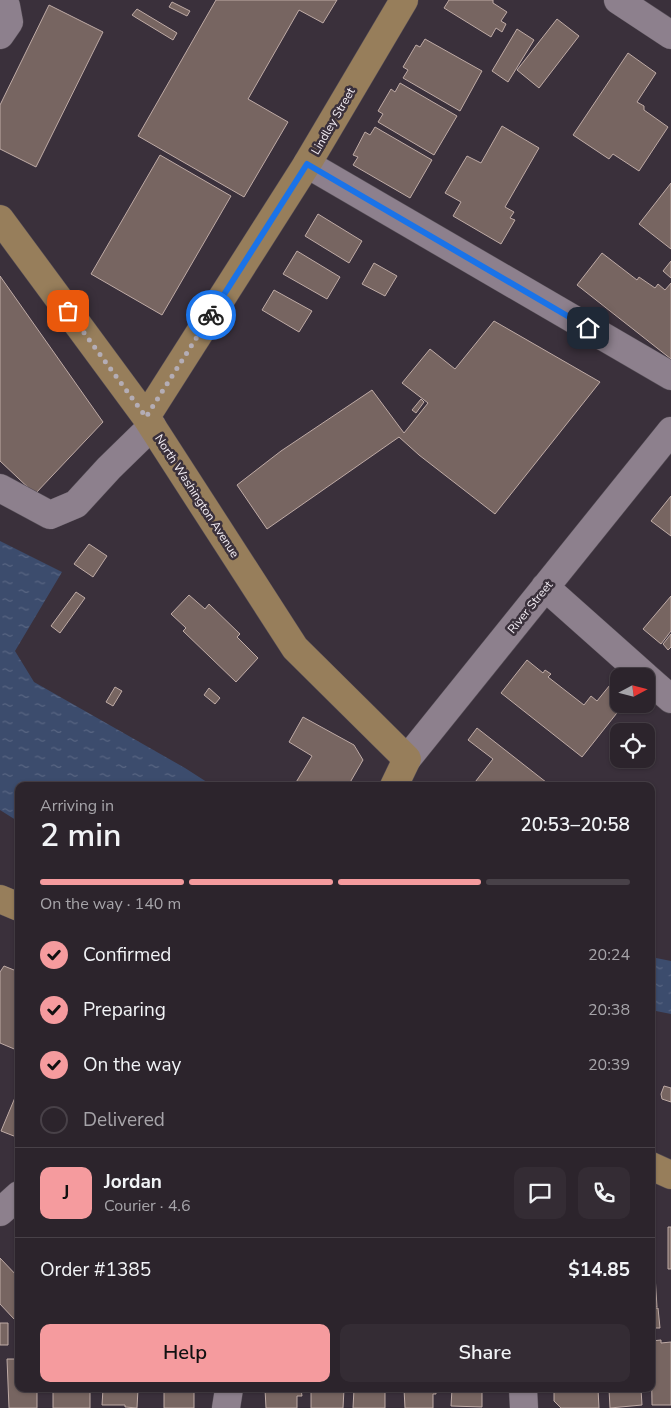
<!DOCTYPE html>
<html lang="en">
<head>
<meta charset="utf-8">
<style>
	:root { --surface:#2c242c; --page:#342c34; --text:#f1f3f6; --muted:#a6a4a9; --line:#484148; --accent:#f59b9e }
	body { margin:0; font-family:"Nunito Sans",sans-serif; background:var(--page); color:var(--text); height:100vh; display:flex; flex-direction:column; font-size:19px; white-space:nowrap }
	* { box-sizing:border-box; margin:0 }
	p { font-size:16px; color:var(--muted) }
	.icon { flex:none; width:28px; height:28px; fill:none; stroke:currentColor; stroke-width:2; stroke-linecap:round; stroke-linejoin:round }
	.map { position:relative; flex:1; overflow:hidden }
	.details { position:absolute; left:15px; top:782px; width:640px; height:610px; display:flex; flex-direction:column; background:var(--surface); border-radius:10px; box-shadow:0 1px 4px #0004,0 0 0 1px var(--line) }
	.details>* { flex:none }
	.needle { width:32px; rotate:83deg }
	.fabs { position:absolute; left:610px; top:668px; display:grid; gap:10px }
	.fabs a { display:grid; place-items:center; width:45px; height:45px; border-radius:10px; background:var(--surface); box-shadow:0 1px 4px #0004,0 0 0 1px var(--line); font-size:25px }
	.pin { position:absolute; display:grid; place-items:center; width:42px; height:42px; color:#fff; margin:-21px; border-radius:10px; box-shadow:0 2px 8px #0006 }
	.courier { position:absolute; display:grid; place-items:center; width:50px; height:50px; margin:-25px; border:4px solid #1a73e8; border-radius:50%; background:#fff; color:#222; box-shadow:0 1px 6px #0007 }
	.headline em { font-style:normal; font-weight:600 }
	.headline div { display:flex; flex-direction:column-reverse }
	.headline { display:flex; align-items:center; justify-content:space-between; height:85px; padding:0 25px }
	h1 { font-size:32px; font-weight:600; line-height:38px }
	.bar { display:grid; grid-template-columns:repeat(4,1fr); gap:8px 5px; align-content:center; height:60px; padding:0 25px }
	.bar i { height:6px; border-radius:4px; background:var(--line) }
	.bar .selected { background:var(--accent) }
	.bar p { grid-column:span 4 }
	.line { display:flex; align-items:center; gap:12px; padding:0 25px; border-top:1px solid var(--line) }
	.line div { flex:1 }
	.round { display:grid; place-items:center; flex:none; width:52px; height:52px; border-radius:10px; background:var(--page) }
	ol { padding:0 25px; list-style:none }
	li { display:flex; align-items:center; gap:15px; height:55px }
	li p { margin-inline-start:auto }
	li .icon { padding:5px; border-radius:50%; background:var(--accent); color:#111; stroke-width:4 }
	li:last-child { color:var(--muted) }
	li i { width:28px; height:28px; border:2px solid var(--line); border-radius:50% }
	.action { display:flex; gap:10px; margin-top:auto; padding:10px 25px }
	.action a { flex:1; height:58px; border-radius:10px; background:var(--accent); color:#111; font-size:20px; font-weight:600; line-height:58px; text-align:center }
	.action a+a { background:var(--page); color:var(--text) }
	.map>svg:first-child { display:block }
	.water { fill:url(#water-ripples) }
	.building { fill:#776561; stroke:#bfaba6 }
	.lines { fill:none; stroke-linecap:round; stroke-linejoin:round }
	.minor-casing { stroke:#544c55; stroke-width:29 }
	.major-casing { stroke:#544c55; stroke-width:29 }
	.minor { stroke:#8d808d; stroke-width:28 }
	.major { stroke:#977e5b; stroke-width:28 }
	.done { stroke:#b4adb5; stroke-width:5; stroke-dasharray:0 9 }
	.route { stroke:#1a73e8; stroke-width:6 }
	.labels { text-anchor:middle; dominant-baseline:central; stroke-width:5; stroke-linejoin:round; paint-order:stroke }
	.street-label { font-size:12px; fill:#f6f0f7; stroke:#3a303b }
</style>
</head>
<body>
<div class="map">
<svg width="671" height="1408" viewBox="0 0 671 1408">
	<defs>
		<pattern id="water-ripples" width="26" height="14" patternUnits="userSpaceOnUse" patternTransform="scale(1.25)"><rect width="26" height="14" fill="#3c4c6d"/><path d="M2 4q2-2 4 0t4 0M15 11q2-2 4 0t4 0" fill="none" stroke="#596683"/></pattern>
	</defs>
	<rect width="100%" height="100%" fill="#3a303b"/>
	<path class="water" d="M0,541l62,31 -47,79 19,31 151,86 28,18h-194v36l-19,-12z
		M651,957l20,4v53l-20,-4z"/>
	<path class="building" d="M216,0h121l-14,23 -24,-13 -51,89 40,23 -44,75 -106,-61z
		M449,0h44v3l14,9 -6,9 5,3 -4,8 -6,-4 -5,9 -47,-29z
		M172,2l18,9 -3,5 -18,-9z
		M49,5l54,27 -67,135 -36,-18v-44z
		M137,9l40,24 -4,7 -38,-23 -3,-2z
		M557,19l22,17 -40,52 -22,-18z
		M517,29l17,11 -26,42 -16,-11z
		M425,39l57,32 -22,40 -57,-33 5,-8 -5,-3 13,-22 4,2z
		M628,53l28,20 -19,29 7,4v4l24,17 -29,44 -26,-17 -4,5 -36,-24z
		M400,83l57,33 -23,39 -56,-33 5,-8 -5,-3 13,-22 4,3z
		M502,126l37,22 -34,59 9,5 -4,6 5,2 -14,24 -48,-28 8,-14 -16,-9 22,-37 14,7z
		M375,127l57,33 -22,38 -57,-33 5,-8 -5,-2 12,-23 5,3z
		M160,155l71,41 -69,119 -71,-41z
		M671,183v66l-32,-25z
		M318,214l44,27 -13,22 -44,-27z
		M297,251l43,26 -13,22 -44,-25z
		M602,253l35,27 2,-3 16,11 3,-4 7,6 6,-7v76l-94,-74z
		M671,261v17l-8,-7z
		M374,263l23,13 -12,20 -23,-12z
		M0,276l103,146 -68,72 -35,-33z
		M274,290l38,21 -13,21 -37,-22z
		M494,321l106,61 -105,132 -76,-59 -20,-18 -132,92 -30,-44 44,-34 91,-61 32,43 24,-30 -26,-20 28,-34 25,20z
		M421,399l3,3 -8,11 -4,-3z
		M671,496v40l-20,-15z
		M89,544l18,12 -14,21 -19,-13z
		M76,592l9,6 -25,35 -9,-7z
		M189,595l16,14 4,-5 31,30 -3,3 21,21 -22,24 -53,-51 3,-3 -15,-14z
		M671,596v35l-10,13 -18,-15z
		M671,634v13l-3,3 -5,-6z
		M527,660l16,13 2,-3 6,4 -3,3 36,28 7,-9 6,5 17,-21 5,4v20h5l-42,53 -81,-64z
		M115,687l7,4 -9,15 -7,-4z
		M209,688l11,10 -5,6 -11,-9z
		M303,717l51,28 9,15 -15,26h-49l-4,-2 17,-28 -23,-14z
		M477,728l74,58h-79l21,-27 -25,-19z
		M4,966l15,6v79l-19,-8v-71z
		M664,1086l7,2v14l-9,-3 -1,-5z
		M19,1088v50l-18,-7z
		M668,1227h3v42h-3z
		M0,1258l19,20v36l-5,5 -14,-15z
		M651,1275h4l2,32h-6z
		M658,1308l2,20h-9v-19z
		M0,1323h8v22h-8z
		M661,1340v3l10,-1v63h-19l-1,-64z
		M7,1359h12v30h18v19h-28z
		M53,1389h37v19h-37z
		M103,1389h35l-1,19 -12,-1v-2h-23z
		M164,1389h30v19h-30z
		M265,1389h36l1,7h-5v12h-31z
		M311,1389h33l-1,19h-32z
		M354,1389h31v19h-32z
		M404,1389h32v5h-3v14h-28z
		M452,1389h30v18l-31,-1z
		M554,1389h44l1,19h-38l-7,-7z
		M609,1389h32l1,16 -32,3z"/>
	<g class="lines">
		<g class="minor-casing">
			<path id="minor" d="M618,0l53,35
				M0,9l6,-3 3,16 -9,13
				M307,164l364,212
				M0,488l50,27 26,-11 33,-36 43,-42
				M545,587l100,89
				M646,677l25,22
				M407,759l264,-328
				M0,1212l19,-17
				M523,1389l1,19
				M226,1408l3,-19"/>
		</g>
		<g class="major-casing">
			<path id="major" d="M0,219l146,198 149,231 112,111 -13,27
				M146,417l161,-253 97,-164
				M0,899l19,8
				M651,1166l20,9"/>
		</g>
		<use href="#minor" class="minor"/>
		<use href="#major" class="major"/>
	</g>
	<g class="lines">
		<path class="done" d="M68,311l78,106 65,-102"/>
		<path class="route" d="M211,315l96,-151 281,164"/>
	</g>
	<g class="labels">
		<g class="street-label">
			<text transform="translate(333 121) rotate(-60)">Lindley Street</text>
			<text transform="translate(197 496) rotate(57)">North Washington Avenue</text>
			<text transform="translate(530 607) rotate(-51)">River Street</text>
		</g>
	</g>
</svg>
<div class="fabs">
<a><svg class="needle" viewBox="-14 -14 28 28"><path d="M0-13l5 13h-10z" fill="#e53935"/><path d="M0 13l5-13h-10z" fill="#a6a4a9"/></svg></a>
<a><svg class="icon" aria-label="locate" viewBox="0 0 24 24"><circle cx="12" cy="12" r="6"/><path d="M12 2v4M12 18v4M2 12h4M18 12h4"/></svg></a>
</div>
<div class="pin" style="left:68px;top:311px;background:#ea580c"><svg class="icon" aria-label="bag" viewBox="0 0 24 24"><path d="M5 8h14l-1 12H6zM9 8a3 3 0 0 1 6 0"/></svg></div>
<div class="pin" style="left:588px;top:328px;background:#1f2937"><svg class="icon" aria-label="home" viewBox="0 0 24 24"><path d="M3 11l9-7 9 7M6 9v11h12V9"/></svg></div>
<div class="courier" style="left:211px;top:315px"><svg class="icon" aria-label="bike" viewBox="0 0 24 24"><circle cx="6" cy="16" r="4"/><circle cx="18" cy="16" r="4"/><path d="M6 16l4-8h5l3 8M10 8l3 8H6M13 5h3"/></svg></div>
<section class="details">
<div class="headline"><div><h1>2 min</h1><p>Arriving in</p></div><em>20:53–20:58</em></div>
<div class="bar"><i class="selected"></i><i class="selected"></i><i class="selected"></i><i></i><p>On the way · 140 m</p></div>
<ol>
<li><svg class="icon" aria-label="check" viewBox="0 0 24 24"><path d="M5 12l5 5 9-10"/></svg>Confirmed<p>20:24</p></li>
<li><svg class="icon" aria-label="check" viewBox="0 0 24 24"><path d="M5 12l5 5 9-10"/></svg>Preparing<p>20:38</p></li>
<li><svg class="icon" aria-label="check" viewBox="0 0 24 24"><path d="M5 12l5 5 9-10"/></svg>On the way<p>20:39</p></li>
<li><i></i>Delivered</li>
</ol>
<div class="line" style="height:90px"><b class="round" style="background:var(--accent);color:#111">J</b><div><b>Jordan</b><p>Courier · 4.6</p></div><a class="round"><svg class="icon" aria-label="chat" viewBox="0 0 24 24"><path d="M4 5h16v11H9l-5 4z"/></svg></a><a class="round"><svg class="icon" aria-label="phone" viewBox="0 0 24 24"><path d="M5 4h4l2 5-3 2q2 4 5 5l2-3 5 2v4C11 20 4 13 5 4z"/></svg></a></div>
<div class="line" style="height:65px"><div>Order #1385</div><b>$14.85</b></div>
<div class="action"><a>Help</a><a>Share</a></div>
</section>
</div>
</body>
</html>
